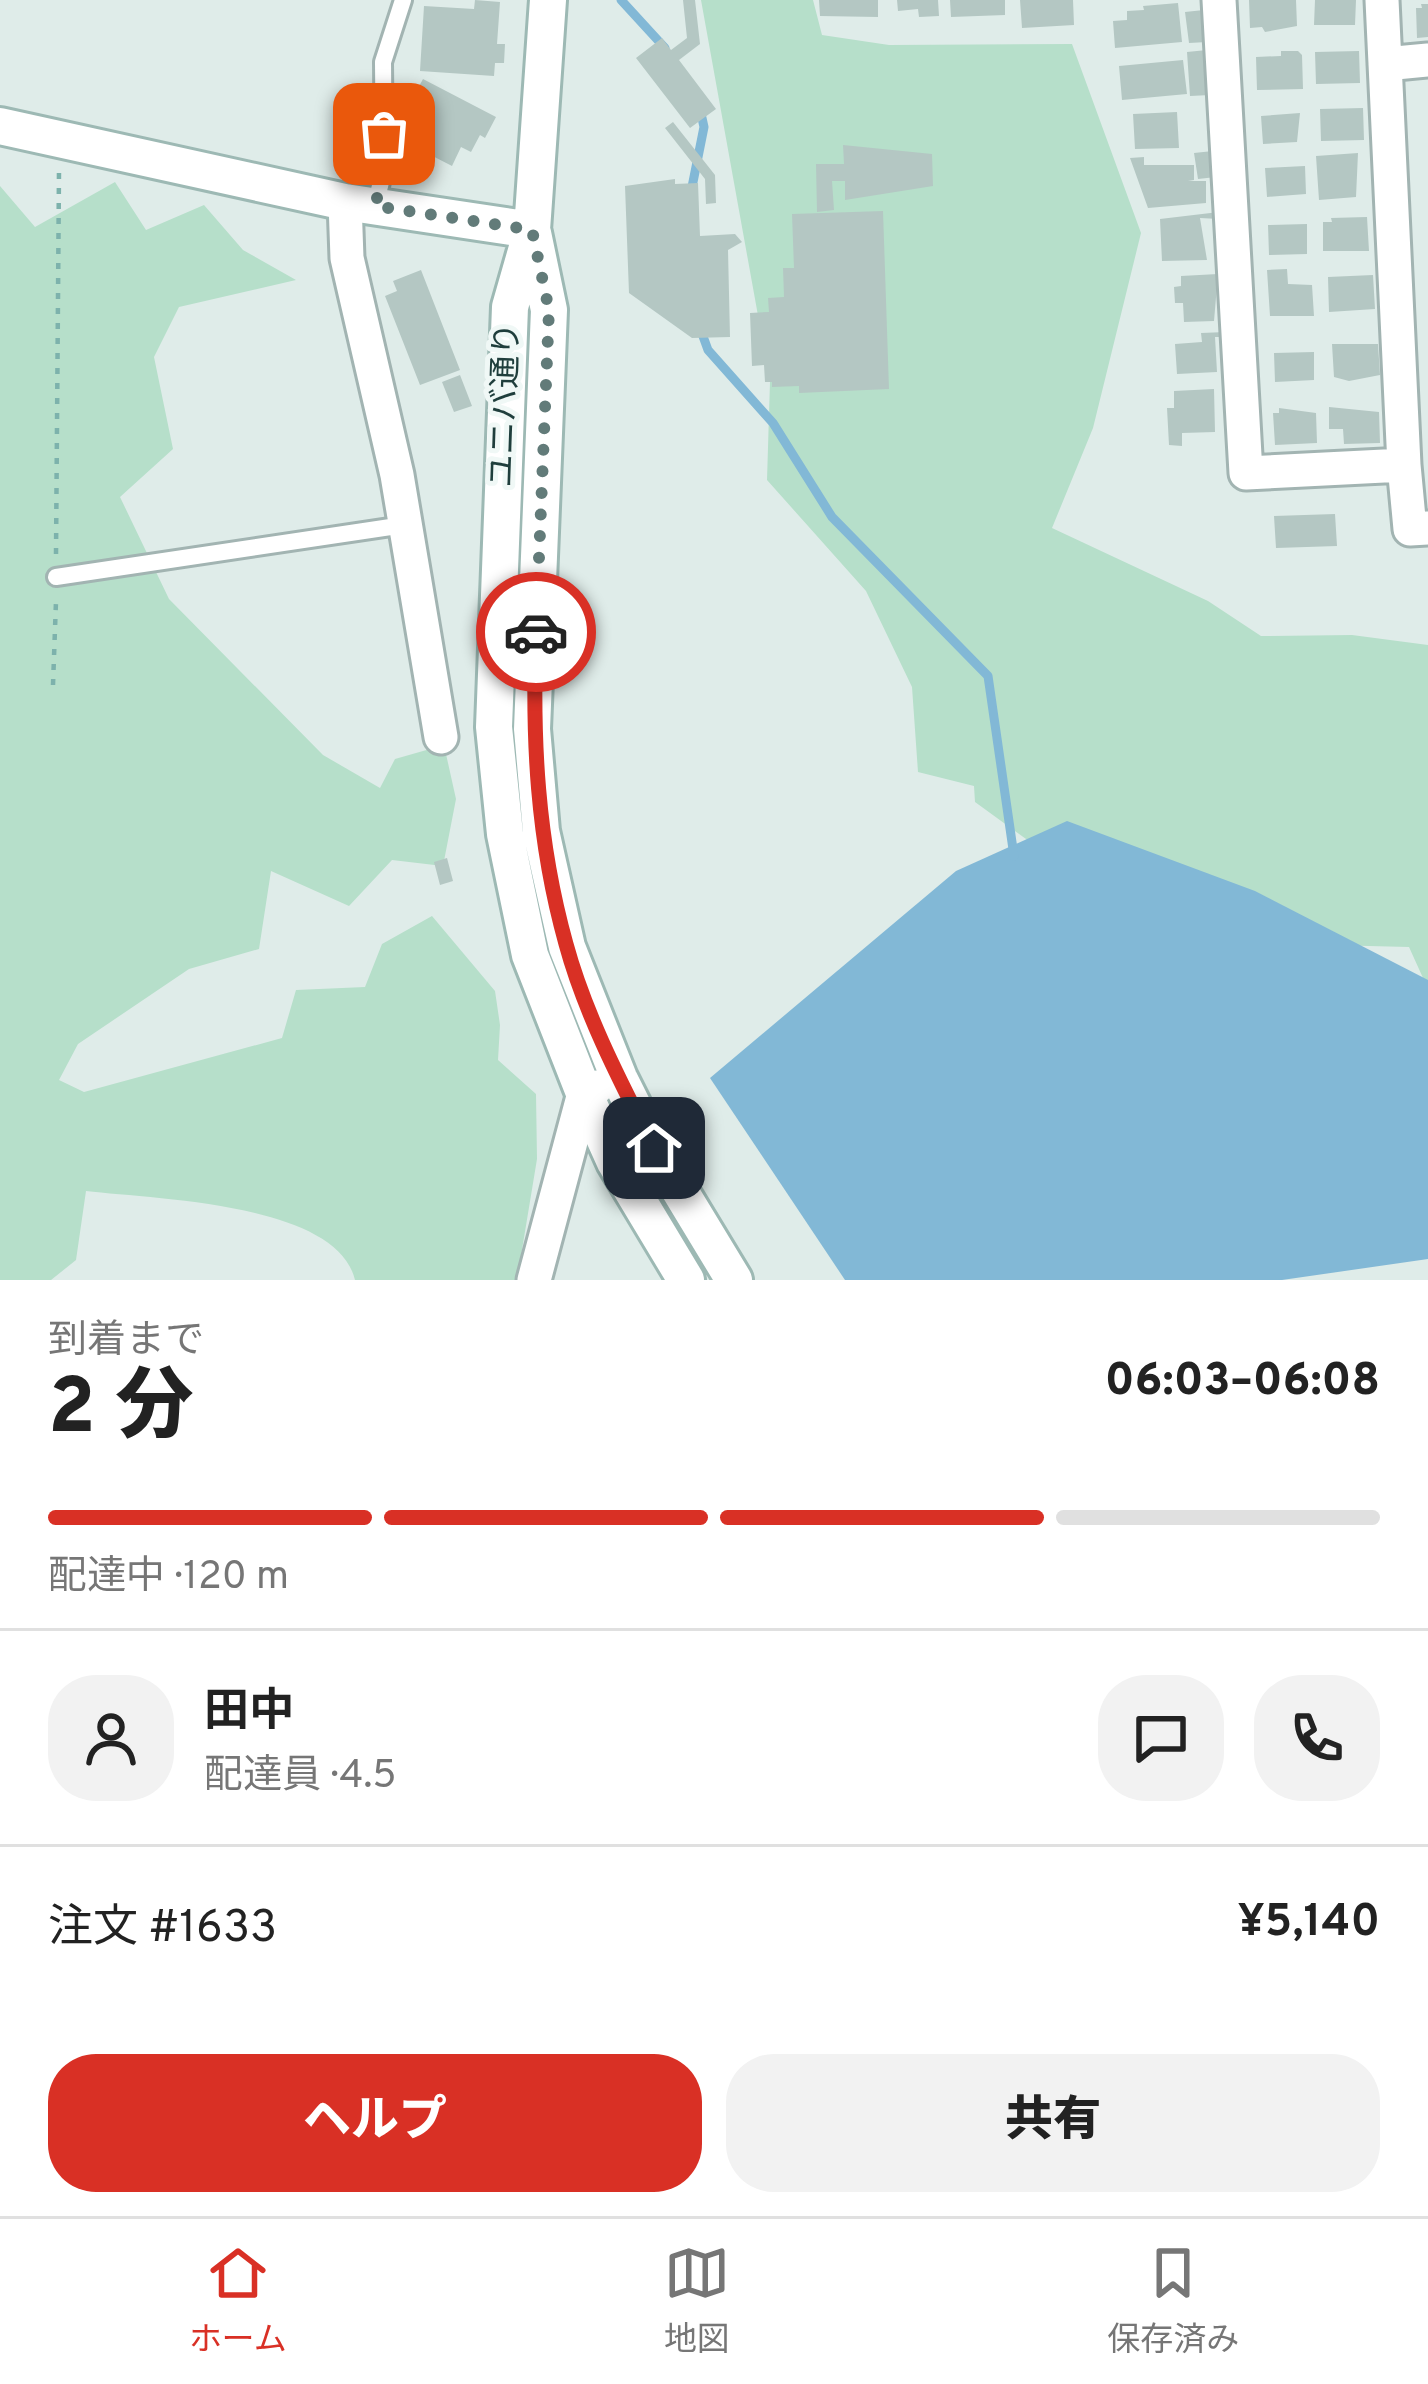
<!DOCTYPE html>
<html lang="ja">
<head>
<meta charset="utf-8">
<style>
	:root { --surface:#fff; --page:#f2f2f2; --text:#222; --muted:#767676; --line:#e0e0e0; --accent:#d93025 }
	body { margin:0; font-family:Overpass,"Noto Sans JP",sans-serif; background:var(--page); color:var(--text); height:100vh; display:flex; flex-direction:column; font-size:45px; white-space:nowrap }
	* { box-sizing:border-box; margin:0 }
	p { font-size:39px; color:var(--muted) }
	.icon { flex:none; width:66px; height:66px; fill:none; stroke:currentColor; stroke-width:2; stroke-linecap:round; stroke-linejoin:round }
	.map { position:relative; height:1280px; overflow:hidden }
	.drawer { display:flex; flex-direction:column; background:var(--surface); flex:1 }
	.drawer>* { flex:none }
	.pin { position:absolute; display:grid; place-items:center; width:102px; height:102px; color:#fff; margin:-51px; border-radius:24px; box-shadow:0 6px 18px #0006 }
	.courier { position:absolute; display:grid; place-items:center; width:120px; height:120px; margin:-60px; border:9px solid #d93025; border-radius:50%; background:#fff; color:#222; box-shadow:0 3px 15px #0007 }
	.head em { font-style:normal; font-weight:800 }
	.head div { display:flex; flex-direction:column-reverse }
	.head { display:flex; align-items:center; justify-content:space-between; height:204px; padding:0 48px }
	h1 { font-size:78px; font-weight:800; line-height:90px }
	.bar { display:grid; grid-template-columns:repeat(4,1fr); gap:18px 12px; align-content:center; height:144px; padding:0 48px }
	.bar i { height:15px; border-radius:9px; background:var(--line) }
	.bar .current { background:var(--accent) }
	.bar p { grid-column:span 4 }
	.line { display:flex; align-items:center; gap:30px; padding:0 48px; border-top:3px solid var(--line) }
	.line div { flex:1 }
	.round { display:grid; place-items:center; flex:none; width:126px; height:126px; border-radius:48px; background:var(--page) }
	.primary-button { display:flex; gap:24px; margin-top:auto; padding:24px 48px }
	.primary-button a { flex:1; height:138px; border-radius:48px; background:var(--accent); color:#fff; font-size:48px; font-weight:800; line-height:138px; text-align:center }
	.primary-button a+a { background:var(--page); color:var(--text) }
	.dock { display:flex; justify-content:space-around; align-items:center; height:168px; border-top:3px solid var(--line); background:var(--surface); font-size:33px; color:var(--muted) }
	.dock a { display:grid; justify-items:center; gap:6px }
	.dock .current { color:var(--accent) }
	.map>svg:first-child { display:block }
	.green { fill:#b6dfca }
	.water { fill:#82b8d6 }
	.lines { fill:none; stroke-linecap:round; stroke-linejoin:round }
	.stream { stroke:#82b8d6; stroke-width:9 }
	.building { fill:#b4c7c3 }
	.lane-casing { stroke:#a2b4b2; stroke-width:22 }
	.street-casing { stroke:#a2b4b2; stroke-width:39 }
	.secondary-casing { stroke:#9db9b4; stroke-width:42 }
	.path { stroke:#7db2ac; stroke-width:4.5; stroke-dasharray:6 9; stroke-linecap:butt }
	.lane { stroke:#fff; stroke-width:16 }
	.street { stroke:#fff; stroke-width:33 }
	.secondary { stroke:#fff; stroke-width:36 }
	.done { stroke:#627b79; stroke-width:12; stroke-dasharray:0 21.6 }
	.route { stroke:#d93025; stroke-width:15 }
	.labels { text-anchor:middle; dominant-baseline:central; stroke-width:10; stroke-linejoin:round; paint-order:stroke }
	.street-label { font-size:33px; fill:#1f3e3c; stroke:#f0f8f6 }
</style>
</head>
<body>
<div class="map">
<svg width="1428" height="1280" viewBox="0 0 1428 1280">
	<rect width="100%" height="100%" fill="#dfece9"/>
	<path class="green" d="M701,0h112l9,35 67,10 183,-1 69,189 -48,195 -41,100 156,73 53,35 91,-1 76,10v344l-19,-42 -121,-3 -244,-92 -69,-50 -1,-16 -56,-14 -6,-85 -46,-96 -99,-111 3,-98z
		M115,182l31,48 58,-25 39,45 53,30 -117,27 -25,50 19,92 -53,48 49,102 154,156 57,33 15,-29 49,-14 12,54 -13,67 -51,-6 -43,46 -78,-35 -12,78 -70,20 -111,75 -19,36 25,12 198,-54 14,-48 69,-3 17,-43 50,-28 63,75 5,34 -2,35 38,34 1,65 -20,121h-162c-18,-78 -204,-81 -269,-89l-10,69 -25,20h-51v-1094l35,41z"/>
	<path class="water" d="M1067,821l188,70 173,89v279l-146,21h-437l-135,-202 246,-207z"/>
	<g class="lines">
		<path class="stream" d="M621,0l44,48
			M691,192l13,-65 -4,-18
			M700,328l8,22 65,73 59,94 156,159 26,180"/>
	</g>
	<path class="building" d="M475,0l25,2 -3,42h8l-1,19h-9l-1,13 -74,-5 4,-65 50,3z
		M683,0h12l5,44 -21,16 37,49 -26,19 -54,-70 26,-20 9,12 16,-12z
		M819,0h59v17l-58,-1z
		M897,0h41l1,16 -20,1 -1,-8 -20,2z
		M950,0h55v15l-54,2z
		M1020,0h53l1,25 -52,3z
		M1249,0h47l1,26 -32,6 -3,-5 -12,1z
		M1315,0h41l-1,25h-41z
		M1178,3l4,39 -67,6 -2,-27 14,-1v-9l17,-1 -1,-4z
		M1421,4h7v33l-11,1 -1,-30h6z
		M1204,10l3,32 -18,1 -4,-31z
		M1207,50l3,45 -20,1 -3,-44z
		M1281,51h17l4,4 1,34 -46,1 -1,-33 25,-1z
		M1359,51l1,32 -44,1 -1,-32z
		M1183,60l4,34 -65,6 -3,-34z
		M423,79l73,38 -11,21 -5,-3 -9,17 -10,-5 -9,19 -33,-17 7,-14 -17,-8 8,-15 -9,-5z
		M1363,108l1,32 -43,1 -1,-32z
		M1177,112l2,36 -44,1 -2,-35z
		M1300,113l-3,29 -34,2 -2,-28z
		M673,122l42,53 1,28 -10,1 -1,-25 -40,-51z
		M843,145l89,9 1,32 -88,14v-19h-13l2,29 -17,2 -1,-48h28z
		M1213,151l3,26 -18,2 -4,-26z
		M1358,153l-2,44 -37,3 -3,-44z
		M1144,157v8h50v15l-6,1h18v22l-58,5 -18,-50z
		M1305,166l1,28 -39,3 -2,-29z
		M675,179v5l23,-1 2,53 35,-2 7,8 -14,8 2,87 -38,1 -63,-45 -4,-107z
		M883,211l6,178 -90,4v-7l-27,1v-5h-7l-1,-17 -12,1 -2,-53 19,-1 -1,-14 16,-1 -1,-29h11l-2,-54z
		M1219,212v7l-19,-1 7,42 -45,1 -2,-42z
		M1367,217l2,34h-46v-29h9l-1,-4z
		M1307,224v30l-38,1 -1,-30z
		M1287,269l1,15 24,1 2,31h-44l-3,-46z
		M421,270l39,100 -40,15 -35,-89 12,-5 -4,-10z
		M1218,274l-4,47 -30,1 -1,-19h-8l-1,-16 7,-1v-10z
		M1373,275l2,34 -46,3 -1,-35z
		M1226,332l-1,5h-10l2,35 -40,2 -2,-30 27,-2 -1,-9z
		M1332,344h46l2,31 -31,6 -15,-4z
		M1314,352v28l-39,2 -1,-29z
		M460,375l12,31 -18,6 -12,-30z
		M1214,389l1,43 -33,1v13l-13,-1 -2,-37h7v-17z
		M1329,407l50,5 1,31 -36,1 -1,-15h-14z
		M1279,408l37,5 1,30 -42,2 -2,-32h6z
		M1335,514l2,32 -61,2 -2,-32z
		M447,858l6,23 -13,4 -6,-23z"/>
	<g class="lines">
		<g class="lane-casing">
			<path id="lane" d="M375,206l9,-36 -1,-108 20,-62
				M56,577l348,-52"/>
		</g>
		<g class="street-casing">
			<path id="street" d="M1219,0l27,473 158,-8
				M1382,0l22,465 6,64 18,-1
				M1385,64l43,-4
				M345,202l2,56 50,217 44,262
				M534,1280l50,-187 13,-6"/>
		</g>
		<g class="secondary-casing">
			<path id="secondary" d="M548,0l-16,230 -22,77 -16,420 11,107 25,121 54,138 31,69 71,118
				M0,126l345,76 187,28
				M533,233l16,77 -17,419 9,102 26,116 52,131 35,70 80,132"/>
		</g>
		<path class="path" d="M56,554l3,-385
			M53,685l3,-84"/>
		<use href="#lane" class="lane"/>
		<use href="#street" class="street"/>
		<use href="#secondary" class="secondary"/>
	</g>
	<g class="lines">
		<path class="done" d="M384,134v36l-9,36 157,24 17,80 -13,322"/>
		<path class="route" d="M536,632c-4,107 1,208 30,312 19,70 55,139 88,204"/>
	</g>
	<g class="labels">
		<g class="street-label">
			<text transform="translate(507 405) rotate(-88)">ユニバ通り</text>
		</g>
	</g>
</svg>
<div class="pin" style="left:384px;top:134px;background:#ea580c"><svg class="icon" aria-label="bag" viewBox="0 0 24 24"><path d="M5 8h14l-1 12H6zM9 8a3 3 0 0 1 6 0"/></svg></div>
<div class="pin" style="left:654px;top:1148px;background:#1f2937"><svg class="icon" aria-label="home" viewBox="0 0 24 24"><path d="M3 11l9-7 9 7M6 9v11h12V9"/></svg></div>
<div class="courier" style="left:536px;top:632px"><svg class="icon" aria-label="car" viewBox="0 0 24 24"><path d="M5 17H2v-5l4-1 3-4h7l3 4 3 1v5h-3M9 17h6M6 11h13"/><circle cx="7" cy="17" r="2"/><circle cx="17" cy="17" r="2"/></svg></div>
</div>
<section class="drawer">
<div class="head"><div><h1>2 分</h1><p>到着まで</p></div><em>06:03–06:08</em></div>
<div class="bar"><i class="current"></i><i class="current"></i><i class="current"></i><i></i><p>配達中 · 120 m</p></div>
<div class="line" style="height:216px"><a class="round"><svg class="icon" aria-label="person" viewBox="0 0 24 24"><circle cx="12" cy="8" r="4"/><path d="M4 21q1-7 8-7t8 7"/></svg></a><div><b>田中</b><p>配達員 · 4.5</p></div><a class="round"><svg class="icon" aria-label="chat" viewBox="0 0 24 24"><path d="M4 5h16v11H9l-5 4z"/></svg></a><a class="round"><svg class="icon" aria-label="phone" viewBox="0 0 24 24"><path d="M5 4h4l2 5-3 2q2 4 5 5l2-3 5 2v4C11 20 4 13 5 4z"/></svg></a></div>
<div class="line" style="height:156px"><div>注文 #1633</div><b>¥5,140</b></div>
<div class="primary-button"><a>ヘルプ</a><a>共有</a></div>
</section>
<nav class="dock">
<a class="current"><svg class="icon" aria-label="home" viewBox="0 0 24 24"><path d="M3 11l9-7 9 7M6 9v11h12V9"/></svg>ホーム</a>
<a><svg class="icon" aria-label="map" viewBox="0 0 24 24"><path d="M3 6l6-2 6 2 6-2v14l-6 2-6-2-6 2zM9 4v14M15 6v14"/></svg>地図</a>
<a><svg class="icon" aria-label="saved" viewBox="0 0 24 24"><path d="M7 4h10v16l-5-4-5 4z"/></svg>保存済み</a>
</nav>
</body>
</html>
